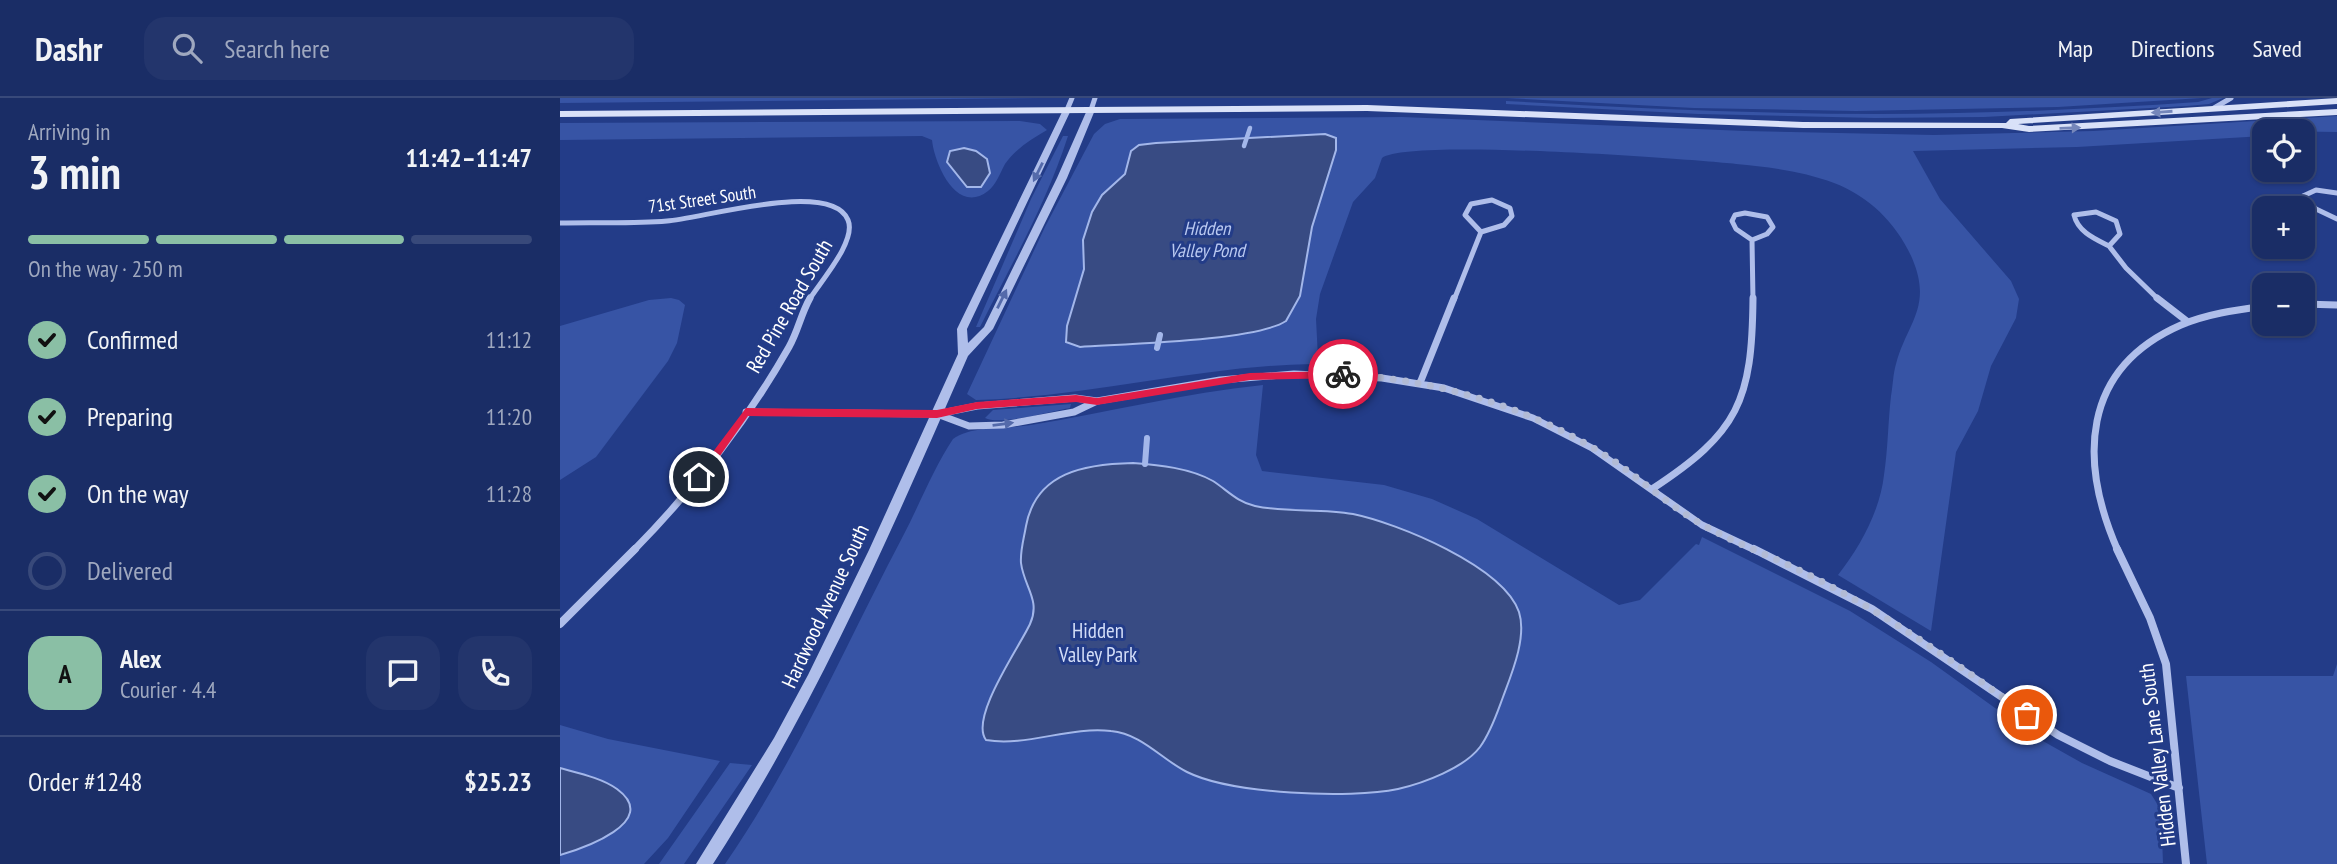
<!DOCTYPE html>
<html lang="en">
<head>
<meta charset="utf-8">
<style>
	:root { --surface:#1a2d66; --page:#23356c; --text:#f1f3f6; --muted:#9fa8bf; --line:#38497a; --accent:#8abfa5 }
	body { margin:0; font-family:"PT Sans Narrow",sans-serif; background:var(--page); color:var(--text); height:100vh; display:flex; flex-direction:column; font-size:26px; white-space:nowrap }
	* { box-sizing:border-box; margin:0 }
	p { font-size:23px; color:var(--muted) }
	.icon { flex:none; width:38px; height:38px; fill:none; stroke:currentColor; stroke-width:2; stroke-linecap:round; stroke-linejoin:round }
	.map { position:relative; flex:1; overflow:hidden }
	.details { display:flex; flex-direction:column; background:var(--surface); width:560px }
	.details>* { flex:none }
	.tools { position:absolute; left:1692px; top:21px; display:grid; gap:14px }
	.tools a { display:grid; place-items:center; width:63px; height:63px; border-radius:14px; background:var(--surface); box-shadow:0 2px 5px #0004,0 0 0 2px var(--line); font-size:35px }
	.pin { position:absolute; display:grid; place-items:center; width:60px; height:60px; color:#fff; margin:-30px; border:4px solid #fff; border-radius:50%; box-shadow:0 2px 7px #0007 }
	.courier { position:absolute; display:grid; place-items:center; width:70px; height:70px; margin:-35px; border:5px solid #e11d48; border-radius:50%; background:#fff; color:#222; box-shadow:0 2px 9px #0007 }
	.headline em { font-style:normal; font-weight:700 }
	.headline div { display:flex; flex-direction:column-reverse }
	.headline { display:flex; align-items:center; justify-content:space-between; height:119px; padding:0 28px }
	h1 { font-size:46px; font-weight:700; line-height:52px }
	.bar { display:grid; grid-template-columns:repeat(4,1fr); gap:10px 7px; align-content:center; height:84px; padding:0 28px }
	.bar i { height:9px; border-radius:5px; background:var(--line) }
	.bar .active { background:var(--accent) }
	.bar p { grid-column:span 4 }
	.line { display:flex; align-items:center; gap:18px; padding:0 28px; border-top:2px solid var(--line) }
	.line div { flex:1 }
	.round { display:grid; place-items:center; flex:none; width:74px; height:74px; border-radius:21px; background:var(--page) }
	ol { padding:0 28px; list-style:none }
	li { display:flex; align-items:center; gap:21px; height:77px }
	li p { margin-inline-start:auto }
	li .icon { padding:7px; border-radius:50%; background:var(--accent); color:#111; stroke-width:4 }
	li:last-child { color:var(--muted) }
	li i { width:38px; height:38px; border:4px solid var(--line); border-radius:50% }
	header { display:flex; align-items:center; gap:42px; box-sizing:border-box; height:98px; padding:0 35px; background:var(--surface); border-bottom:2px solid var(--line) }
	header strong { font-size:33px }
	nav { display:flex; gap:38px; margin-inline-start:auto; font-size:24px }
	.search { width:490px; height:63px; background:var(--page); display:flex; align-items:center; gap:18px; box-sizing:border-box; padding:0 24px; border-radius:21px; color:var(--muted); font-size:26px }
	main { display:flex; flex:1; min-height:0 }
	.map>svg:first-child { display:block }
	.green { fill:#3754a5 }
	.water { fill:#384b83; stroke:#a3b7ea; stroke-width:2 }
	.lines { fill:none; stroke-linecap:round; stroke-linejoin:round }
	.stream-far1 { stroke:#a3b7ea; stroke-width:4.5 }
	.stream { stroke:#a3b7ea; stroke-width:6 }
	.minor-far2 { stroke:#afbeea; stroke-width:5 }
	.minor-far1 { stroke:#afbeea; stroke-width:7 }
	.minor { stroke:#afbeea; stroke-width:8 }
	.tertiary { fill:#afbeea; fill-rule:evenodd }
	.secondary { fill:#d9e1f8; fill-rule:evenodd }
	.oneway { fill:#7586ba }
	.oneway2 { fill:#546aaa }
	.route { fill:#e11d48 }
	.done { stroke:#b2bbd5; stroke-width:7; stroke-dasharray:0 12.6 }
	.labels { text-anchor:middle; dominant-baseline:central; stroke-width:6; stroke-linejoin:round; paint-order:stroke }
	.far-street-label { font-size:18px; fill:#fff; stroke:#233c88 }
	.far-water-label { font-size:19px; font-style:italic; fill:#bac9f1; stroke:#233c88 }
	.street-label { font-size:21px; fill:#fff; stroke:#233c88 }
	.park-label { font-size:21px; fill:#d3ddf7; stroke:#233c88 }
</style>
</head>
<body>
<header>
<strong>Dashr</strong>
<div class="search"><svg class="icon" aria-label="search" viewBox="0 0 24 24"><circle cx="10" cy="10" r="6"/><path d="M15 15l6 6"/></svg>Search here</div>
<nav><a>Map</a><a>Directions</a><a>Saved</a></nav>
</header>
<main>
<section class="details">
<div class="headline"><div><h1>3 min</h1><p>Arriving in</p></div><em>11:42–11:47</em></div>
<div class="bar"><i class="active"></i><i class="active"></i><i class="active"></i><i></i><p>On the way · 250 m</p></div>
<ol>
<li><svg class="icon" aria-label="check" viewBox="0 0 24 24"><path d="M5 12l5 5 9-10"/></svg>Confirmed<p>11:12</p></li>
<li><svg class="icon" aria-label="check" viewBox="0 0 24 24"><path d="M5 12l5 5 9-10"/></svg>Preparing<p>11:20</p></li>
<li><svg class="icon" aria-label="check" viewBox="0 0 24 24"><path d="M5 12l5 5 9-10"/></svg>On the way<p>11:28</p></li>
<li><i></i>Delivered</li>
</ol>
<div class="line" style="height:126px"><b class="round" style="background:var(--accent);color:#111">A</b><div><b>Alex</b><p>Courier · 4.4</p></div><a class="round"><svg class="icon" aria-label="chat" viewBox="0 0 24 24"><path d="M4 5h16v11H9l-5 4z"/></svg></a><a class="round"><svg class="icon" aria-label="phone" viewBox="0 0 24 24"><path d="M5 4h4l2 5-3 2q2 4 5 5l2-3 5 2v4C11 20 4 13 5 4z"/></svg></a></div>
<div class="line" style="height:91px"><div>Order #1248</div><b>$25.23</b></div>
</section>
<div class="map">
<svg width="1777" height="766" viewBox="0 0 1777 766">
	<rect width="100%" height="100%" fill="#233c88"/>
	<path class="green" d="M0,0h481l-481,5z
		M947,0h695l-144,9 -202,4 -162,-3z
		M1652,0h11l-14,6 -22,2 -203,11 -109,1 -177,-4 -192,-10v-3c125,7 249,13 373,13 107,0 213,-5 319,-12z
		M1777,18v16l-73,-1v5l-187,11 -164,4 27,48 71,82 8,18 -3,19 -25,48 -13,45 -22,41 -25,179 -93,-56c22,-28 42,-64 46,-100 4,-26 4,-53 7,-79 2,-11 2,-22 5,-32 11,-41 37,-57 16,-106 -15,-34 -43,-62 -78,-75 -31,-12 -66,-16 -98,-19 -49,-5 -328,-26 -354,-6l-7,20 -22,24 -33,92 -4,25 2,39h-6v6c-113,2 -223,33 -336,36l-9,-6 78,-167 49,-93 11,-10 15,-5 282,-2 343,14 189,4 159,-4z
		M460,23l20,3 7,6c-15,9 -32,19 -42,34 -5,9 -9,21 -17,27 -32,25 -54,-29 -56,-51l-10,-4 -362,4v-17z
		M503,38h5c-21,66 -57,129 -88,191h-4l55,-128z
		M111,200l8,2 6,5 -8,38 -9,18 -72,96 -36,23v-154l89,-26z
		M703,287l-7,70 6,16 122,14 48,14 45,20 142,86 21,-5 56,-56 3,1 3,-8 148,74 81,51 103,74 48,27 69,31 10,16 2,53 -1438,1c71,-103 119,-216 177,-326 17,-32 31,-69 51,-99 19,-14 55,-10 78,-14 78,-13 154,-32 232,-40z
		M511,306l-1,4c-18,3 -70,18 -85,10l8,-8z
		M1777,566v200h-130l-21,-188h147z
		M0,627l48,14 112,22 -52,77 -24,26h-84z
		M170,665l22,2 -68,99h-25z"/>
	<path class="water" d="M765,36l11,4v12l-24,77 -12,69 -14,25c-30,20 -163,23 -206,26l-14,-5 1,-16 17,-57 -1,-29 9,-28 10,-17 23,-21 6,-23 8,-6 17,-2z
		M404,50l12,3 11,8 3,14 -9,14h-14l-20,-25 3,-11z
		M573,365c26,2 57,5 80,18 14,9 24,21 42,25 32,7 65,2 98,8 44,9 150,52 166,98 8,25 -7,61 -16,85 -6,16 -12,35 -23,50 -16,21 -56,36 -82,42 -48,10 -167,5 -211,-17 -26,-13 -45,-38 -76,-41 -41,-5 -85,16 -125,9 -17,-22 34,-94 44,-116 11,-24 -6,-37 -9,-61 -1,-12 3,-25 5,-37 10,-54 59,-62 107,-63z
		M0,670c18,5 42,10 57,21 45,33 -36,60 -57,66z"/>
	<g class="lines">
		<path class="stream-far1" d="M684,48l6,-18"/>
		<path class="stream" d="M597,250l3,-13
			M585,366l2,-26"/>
		<path class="minor-far2" d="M1654,10l17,-10
			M507,12l5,-12
			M531,12l4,-12
			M1777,95l-21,-3 -13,6 13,13 21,10
			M932,102l18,8 2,8 -8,9 -23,7 -16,-17 6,-11z
			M1536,114l20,9 4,13 -11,12c-14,-7 -31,-14 -35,-31z
			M1185,115l22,4 6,10 -6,7 -15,6 -16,-11 -4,-8 3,-6z
			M0,125c36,-1 72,1 107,-2 34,-2 164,-42 181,-1 9,21 -28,62 -39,80
			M1192,142l1,60
			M1549,148l17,22 33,32
			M894,202l27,-68"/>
		<path class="minor-far1" d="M1597,200l31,24
			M1743,206l34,1
			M860,285l34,-85
			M186,314l191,2 40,-8 98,-8 22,3
			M377,316l32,12 34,-1 71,-13 23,-11 123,-21 74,-6 88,4 62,10 89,30 59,30 110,77 55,26
			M1092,391c87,-57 100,-88 101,-191
			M73,453c60,-61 114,-130 156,-204 9,-16 12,-33 21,-49
			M1558,453c-39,-89 -38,-182 63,-226 26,-11 55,-15 83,-19"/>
		<path class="minor" d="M1194,451l118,60 186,126 52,26 69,27
			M1557,451l33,69 16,46 20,200
			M0,526l75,-75"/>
		<path class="tertiary" d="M507,9l4,3 -104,219 1,14 16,-16 73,-149 30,-68 7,-2 1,2 -28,68 -74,151 -25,27c-77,176 -150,346 -255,508h-17l78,-126 34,-63 61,-125 89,-196 -1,-25 106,-219z"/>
		<path class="secondary" d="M1777,0v6l-319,20 11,2 308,-17v6l-308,17 -27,-4h-199l-436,-17 -807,6v-6l807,-6 436,17 203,1 4,-4z"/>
	</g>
	<defs><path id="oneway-solid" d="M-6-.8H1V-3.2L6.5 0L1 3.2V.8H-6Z" transform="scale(1.75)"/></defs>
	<g class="oneway">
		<use href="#oneway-solid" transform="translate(1602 14) rotate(176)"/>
		<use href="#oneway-solid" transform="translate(1510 30) rotate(-2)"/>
	</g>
	<g class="oneway2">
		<use href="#oneway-solid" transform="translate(478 74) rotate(116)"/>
		<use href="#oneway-solid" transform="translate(442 201) rotate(-64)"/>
		<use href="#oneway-solid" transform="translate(443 326) rotate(-7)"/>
	</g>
	<path class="route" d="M783,273l5,3 -5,4 -93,2 -153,25 -21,-3 -99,7 -40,9 -189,-2 -45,64 -9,-3 52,-69 191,2 40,-8 99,-7 21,3 153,-25z"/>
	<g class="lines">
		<path class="done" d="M783,276c94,6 185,32 265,83 32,21 61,49 95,68 35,20 74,33 110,52 76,39 145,87 214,138"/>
	</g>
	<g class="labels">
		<g class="far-street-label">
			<text transform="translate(142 101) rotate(-8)">71st Street South</text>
		</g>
		<g class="far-water-label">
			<text x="647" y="130">Hidden<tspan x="647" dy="22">Valley Pond</tspan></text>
		</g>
		<g class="street-label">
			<text transform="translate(229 208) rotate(-60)">Red Pine Road South</text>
			<text transform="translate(265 508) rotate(-65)">Hardwood Avenue South</text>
			<text transform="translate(1597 657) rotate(-97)">Hidden Valley Lane South</text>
		</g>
		<g class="park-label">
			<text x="538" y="532">Hidden<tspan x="538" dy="24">Valley Park</tspan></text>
		</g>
	</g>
</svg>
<div class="tools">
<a><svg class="icon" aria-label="locate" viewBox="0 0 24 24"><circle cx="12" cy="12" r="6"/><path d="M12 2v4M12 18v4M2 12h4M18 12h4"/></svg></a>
<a>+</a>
<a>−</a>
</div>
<div class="pin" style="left:1467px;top:617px;background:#ea580c"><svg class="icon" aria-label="bag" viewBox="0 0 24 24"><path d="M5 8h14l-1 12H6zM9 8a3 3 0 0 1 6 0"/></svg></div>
<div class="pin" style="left:139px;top:379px;background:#1f2937"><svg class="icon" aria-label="home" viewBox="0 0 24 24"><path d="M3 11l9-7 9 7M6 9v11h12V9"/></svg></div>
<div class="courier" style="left:783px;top:276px"><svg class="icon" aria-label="bike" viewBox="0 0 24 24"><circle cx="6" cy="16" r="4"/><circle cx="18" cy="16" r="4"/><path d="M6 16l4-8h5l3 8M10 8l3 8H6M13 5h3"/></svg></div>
</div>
</main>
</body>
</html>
